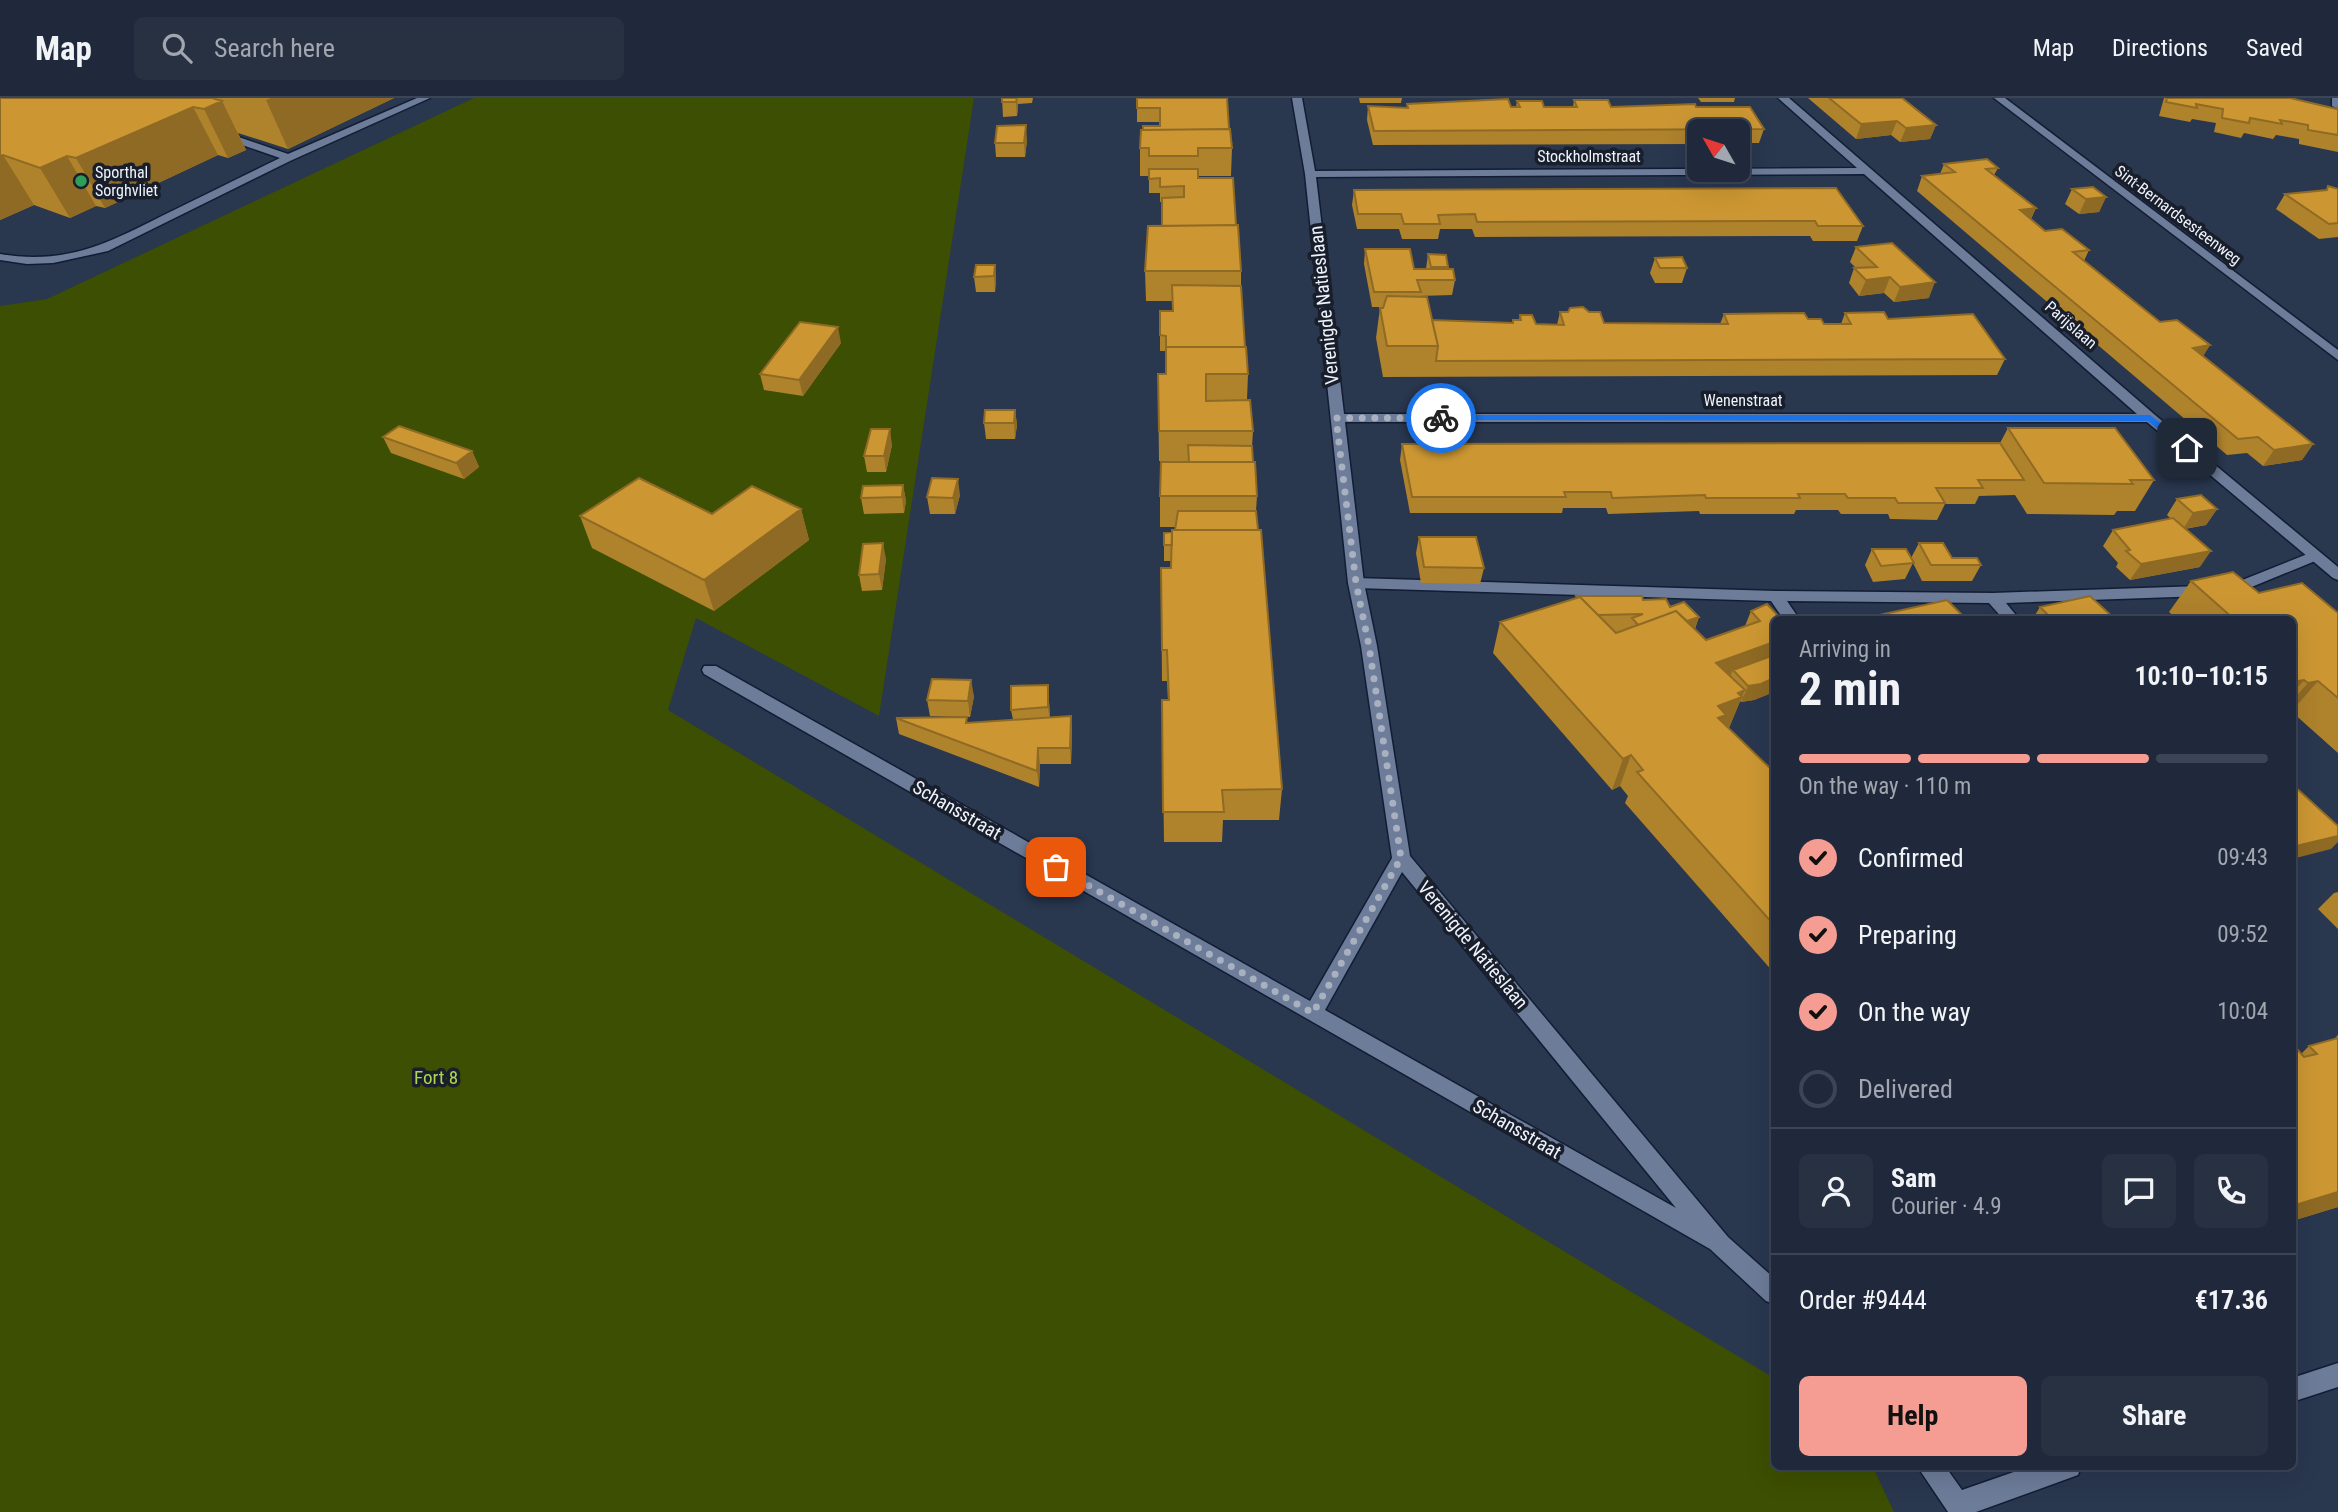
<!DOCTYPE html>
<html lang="en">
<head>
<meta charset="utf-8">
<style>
	:root { --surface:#1f293b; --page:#273142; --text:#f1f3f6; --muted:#a1a6af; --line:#3c4555; --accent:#f59c93 }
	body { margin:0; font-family:"Roboto Condensed",sans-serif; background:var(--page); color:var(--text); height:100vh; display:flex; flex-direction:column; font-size:26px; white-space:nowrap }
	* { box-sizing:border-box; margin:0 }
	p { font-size:23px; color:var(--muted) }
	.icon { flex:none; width:38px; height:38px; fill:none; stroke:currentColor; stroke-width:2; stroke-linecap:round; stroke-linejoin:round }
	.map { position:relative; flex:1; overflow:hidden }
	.panel { position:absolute; left:1771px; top:518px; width:525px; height:854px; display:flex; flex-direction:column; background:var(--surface); border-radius:10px; box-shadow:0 7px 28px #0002,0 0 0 2px var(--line) }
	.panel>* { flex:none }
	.needle { width:46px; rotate:309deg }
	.tools { position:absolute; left:1687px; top:21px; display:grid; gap:14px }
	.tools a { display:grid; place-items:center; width:63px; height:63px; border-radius:10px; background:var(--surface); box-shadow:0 7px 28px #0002,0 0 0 2px var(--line); font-size:35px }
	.pin { position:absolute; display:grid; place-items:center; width:60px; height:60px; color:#fff; margin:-30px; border-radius:14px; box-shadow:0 4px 10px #0006 }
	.courier { position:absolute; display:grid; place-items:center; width:70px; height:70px; margin:-35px; border:5px solid #1a73e8; border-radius:50%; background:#fff; color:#222; box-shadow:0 2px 9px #0007 }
	.headline em { font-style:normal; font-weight:700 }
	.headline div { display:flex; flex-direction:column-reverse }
	.headline { display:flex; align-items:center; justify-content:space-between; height:119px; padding:0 28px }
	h1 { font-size:46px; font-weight:700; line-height:52px }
	.bar { display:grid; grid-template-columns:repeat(4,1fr); gap:10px 7px; align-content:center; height:84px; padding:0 28px }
	.bar i { height:9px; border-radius:5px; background:var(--line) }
	.bar .selected { background:var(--accent) }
	.bar p { grid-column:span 4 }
	.line { display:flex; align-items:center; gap:18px; padding:0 28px; border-top:2px solid var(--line) }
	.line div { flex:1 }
	.round { display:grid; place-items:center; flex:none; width:74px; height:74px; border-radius:10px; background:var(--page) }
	ol { padding:0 28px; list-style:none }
	li { display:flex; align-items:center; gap:21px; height:77px }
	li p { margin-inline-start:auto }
	li .icon { padding:7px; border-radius:50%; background:var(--accent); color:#111; stroke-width:4 }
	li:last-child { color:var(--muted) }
	li i { width:38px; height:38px; border:4px solid var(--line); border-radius:50% }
	.primary-button { display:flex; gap:14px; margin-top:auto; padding:14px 28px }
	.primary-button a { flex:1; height:80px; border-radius:10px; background:var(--accent); color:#111; font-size:28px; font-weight:700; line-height:80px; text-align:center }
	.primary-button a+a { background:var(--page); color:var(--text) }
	header { display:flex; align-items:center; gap:42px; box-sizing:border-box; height:98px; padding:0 35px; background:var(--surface); border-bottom:2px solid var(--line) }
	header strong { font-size:33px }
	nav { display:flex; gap:38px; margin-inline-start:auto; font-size:24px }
	.search { width:490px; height:63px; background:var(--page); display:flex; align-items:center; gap:18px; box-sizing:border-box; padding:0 24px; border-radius:10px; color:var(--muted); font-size:26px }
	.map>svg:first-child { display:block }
	.green { fill:#3d4f02 }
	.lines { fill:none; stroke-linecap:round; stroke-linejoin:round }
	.lane-casing { stroke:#121d35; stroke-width:3 }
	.street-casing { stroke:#121d35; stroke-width:3 }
	.secondary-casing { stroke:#121d35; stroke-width:3 }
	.lane { fill:#6d7c99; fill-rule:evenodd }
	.street { fill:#6d7c99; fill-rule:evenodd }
	.secondary { fill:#6d7c99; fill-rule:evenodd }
	.wall { fill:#af822c }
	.shaded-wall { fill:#8f6a24 }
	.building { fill:#cc9733; stroke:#8f6a24; stroke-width:2 }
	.route { fill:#1a73e8 }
	.done { stroke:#a9b1c0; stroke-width:7; stroke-dasharray:0 12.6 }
	.leisure-dot { fill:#2e9e5b; stroke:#181e2a; stroke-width:2.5 }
	.labels { text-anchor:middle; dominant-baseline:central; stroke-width:7; stroke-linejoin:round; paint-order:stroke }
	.far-street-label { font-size:16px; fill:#eef3fd; stroke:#181e2a }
	.far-poi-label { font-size:16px; fill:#eef3fd; stroke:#181e2a; text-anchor:start }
	.street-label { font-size:19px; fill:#eef3fd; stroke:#181e2a }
	.park-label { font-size:19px; fill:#afd556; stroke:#181e2a }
</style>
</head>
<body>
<header>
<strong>Map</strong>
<div class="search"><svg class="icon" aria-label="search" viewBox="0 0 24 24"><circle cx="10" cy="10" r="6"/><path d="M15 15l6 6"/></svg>Search here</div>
<nav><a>Map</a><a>Directions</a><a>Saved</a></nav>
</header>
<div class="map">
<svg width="2338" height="1414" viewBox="0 0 2338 1414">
	<rect width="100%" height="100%" fill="#29374f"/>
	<path class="green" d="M474,0h500l-95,618 -183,-98 -28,92 1106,668v88l99,1 21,45h-1894v-1206l47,-7z"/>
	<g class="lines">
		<g class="lane-casing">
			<path id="lane" d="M417,0h13l-140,63 -182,90 -55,12 -26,1 -27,-4v-6c71,12 113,-14 174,-44 35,-17 71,-35 106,-52l-64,-22v-4h8l64,22z
				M2315,453l5,2 2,3 -2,3 -88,36 -226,8 14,17h-16l-15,-17 -202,-2 13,19h-16l-13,-19 -415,-13 -8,-5 8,-5 419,13 218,2 237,-8z"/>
		</g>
		<g class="street-casing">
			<path id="street" d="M1292,0h10l13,73 542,-3 -79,-70h11l366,317 183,152v13l-5,-2 -186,-156h-802l19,161 13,63 33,210 318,381 46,41v26l-8,-3 -56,-52 -1006,-575 -2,-4 2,-4h12l594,335 82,-143 -31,-212 -13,-63 -43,-409zM1864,76l273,240h-793l-28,-237zM1402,774l274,336 -351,-198z
				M2332,0h6v11l-6,-3z
				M2338,1265v24l-46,15v-24z
				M1917,1368h28l17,24 69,-24h50l-3,9 -102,37h-28z"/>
		</g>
		<g class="secondary-casing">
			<path id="secondary" d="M1994,0h11l333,252v10z"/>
		</g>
		<use href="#lane" class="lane"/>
		<use href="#street" class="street"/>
		<use href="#secondary" class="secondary"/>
	</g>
	<path class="wall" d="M0,0h394l-106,51 -50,-16 8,17 -18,8 -10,-3 -113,53 -9,-2 -26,12 -36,-13 -34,15z
		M1002,0h31l-1,5 -14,1 -1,12 -14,1z
		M1137,0l92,31 3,19 -1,28h-33v2l38,47 5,46v15l4,61 3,27 -1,26 6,31 -1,15 5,50 -1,15 26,278 -3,31h-56l-1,22h-58l-2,-142h6l-1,-19h-5l-1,-113h10v-7h-7v-28l8,-1 3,-2 1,-3h-16v-31l28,-34 -29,-1 -1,-87h8v-23h-6v-40h12v-10h-26l-1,-30 17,-45v-24h-2v-9h-11v-17h-9v-28l20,-22v-4h-23z
		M1359,0h43l-1,5h-41z
		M1698,0h37l-1,4h-33z
		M1808,0h94l34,27 -6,14 -30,3 -9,-7 -35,4z
		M2164,0h114l58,11 2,-3v46l-39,-8v-5l-23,-4 -3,4 -29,-6 -3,5 -27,-6 2,-9 -24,-4 -2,3 -31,-6z
		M1574,2l37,7h85l68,22 -5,14h-21v-12h-39v13l-326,1 -6,-25 1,-14 39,2v-4l109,3 1,-6 27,6h29z
		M1027,42l-2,17h-29l-1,-14z
		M1944,66l54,4 -4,7 42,33 -5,11 14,12 44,19 -5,11 76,61 50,23 -7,11 110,88 -11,16 -39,6 -16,-13 -20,2 -310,-264 5,-15 18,-2z
		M2328,88l10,3v48l-19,2 -43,-30 9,-15 41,-4z
		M1836,90l27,38 -6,15h-44l-3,-5 -335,1 -3,-8h-32l-2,10h-36l-3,-10h-42l-5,-24 2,-15z
		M2072,91l34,8 -7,15 -20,2 -14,-10z
		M1856,149l73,51 -35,4 -10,-9 -25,3 -10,-13 5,-15h2l-6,-6z
		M1365,151l49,20h12l2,-15 20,13v2l7,11 -3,15 -32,1 12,24 80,3 1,-3h6l1,-5 16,9 21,1 3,-13 44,11 116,1 4,-10 84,5 16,5h17l4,-11 43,6 117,40 -8,16 -614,2 -7,-39 4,-30 3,-1h-11l-8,-43z
		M1655,160l32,10 -5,15h-27l-5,-10z
		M995,167l1,15 -1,12h-19l-2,-15z
		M841,245l-38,53 -39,-6 -4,-16z
		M1015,312l2,15 -2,14h-29l-2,-16z
		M2008,330l146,52 -19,31h-18l-3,4 -87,-1 -12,-19 -36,1 -4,8h-30l-8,16 -47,-1 -2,-5h-47l-3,-4h-42l-2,4h-94l-1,-3 -91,3 -2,-6h-43l-1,5h-152l-10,-53 2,-16 598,-1z
		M383,339l89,14 7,16 -15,12 -73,-26z
		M892,347l-6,27h-19l-3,-16z
		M903,387l3,16 -2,12 -40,1 -3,-16z
		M960,397l-5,19h-25l-3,-17z
		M2177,401l40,10 -11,16 -21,4 15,38 -70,13 -14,-13 2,-4 -15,-17 10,-16 58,-11 -4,-4z
		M801,411l8,31 -95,71 -122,-63 -12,-32 132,-2z
		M1419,439l65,31 -4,16 -59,-1 -5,-30z
		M1919,445l33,15 29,7 -9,16h-50l-9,-18 -8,16 -32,3 -8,-17 7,-16 39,9z
		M886,461l-4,31 -20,1 -3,-16z
		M2191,483l68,12 79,20v140l-46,-41v-92h-114l-9,-8z
		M1576,498l67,4 27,7 29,10 -4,12 11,11 39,-14 6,-15 23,9v72l-20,8 -13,2 -1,-1 -11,27 45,44v201l-149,-170 3,-7 -8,-10 -8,4 -119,-137 7,-31 76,-24z
		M2040,509l76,13h-84z
		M974,598l-4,21 -40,-1 -3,-16z
		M1049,603l1,16 21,-1 1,16 -1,32h-31l-1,23 -140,-53 -3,-16 72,5 45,-3 -2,-10z
		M2338,794v37l-20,-20 16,-16z
		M2338,937v172l-46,14v-170l9,3 8,-8 24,-6z"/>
	<path class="shaded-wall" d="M271,0h123l-106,51 -22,-49z
		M1017,0l1,9 -1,9 -1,-14z
		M222,3l24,49 -18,8 -24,-49z
		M193,9l25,48 -113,53 -29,-50z
		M1897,23l-6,14 -35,4 5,-15z
		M1026,27l1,15 -2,17 -1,-14z
		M1936,27l-6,14 -30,3 6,-14z
		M3,57l31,50 -34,15v-64z
		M67,58l29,50 -26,12 -30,-50z
		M2106,99l-7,15 -20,2 7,-15z
		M2036,110l-7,15 -9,-13z
		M995,167l1,15 -1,12 -1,-16z
		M1890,179l-6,16 -25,3 7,-16z
		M1935,184l-6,16 -35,4 6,-15z
		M838,229l3,16 -38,53 -4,-16z
		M2210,247l-10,16 -7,-13z
		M1015,312l2,15 -2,14 -1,-16z
		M890,331l2,16 -6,27 -2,-16z
		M2313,346l-11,16 -39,6 11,-16z
		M472,353l7,16 -15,12 -8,-16z
		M958,381l2,16 -5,19 -2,-16z
		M903,387l3,16 -2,12 -2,-16z
		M801,411l8,31 -95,71 -10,-31z
		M2217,411l-11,16 -23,4 10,-16z
		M883,445l3,16 -4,31 -3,-16z
		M2211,453l-11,16 -70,13 11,-16z
		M1699,519l-6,16 -45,2z
		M1774,544v27l-41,1 -7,16 -10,-23z
		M1774,580v14l-20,8 -13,2 7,-16z
		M971,582l3,16 -4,21 -2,-16z
		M2304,582l-12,14v-6l6,-7z
		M2318,583l-26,30v-10l16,-18z
		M1048,587l1,16 1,22 -2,-16z
		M1745,592l-16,38 -10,4 -1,-26 20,-13z
		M1071,618l1,16 -1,32 -1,-16z
		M1038,650l2,16 -1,23 -2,-16z
		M1631,657l-11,31 -8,4 11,-31z
		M2338,738v6l-7,7 -39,10v-12z
		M2338,1094v15l-46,14v-15z"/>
	<path class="building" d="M0,0h212l10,3 -18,8 -11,-2 -117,51 -9,-2 -27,12 -37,-13 -3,1z
		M1002,0h15l-1,4h-14z
		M1137,0h90l2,31 -86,1v-4h17v-18h-23z
		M1829,0h73l34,27 -30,3 -9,-7 -36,3z
		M2167,0h123l47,11 1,-3v29l-30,-5v-5l-28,-5 2,4 -32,-6 -1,5 -27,-5 1,-9 -27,-5 1,4 -31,-6z
		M1508,1l3,8h9l-3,-6h25l2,6h33l-3,-7h34l3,7 84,-3 1,3h54l14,22 -390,2 -6,-25 40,2 -1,-4z
		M1026,27l-2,18h-29l2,-17z
		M1230,31l2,19h-34v8h-49v-8h-9l1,-18z
		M1987,61l11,9 -12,1 50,39 -16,2 25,21 17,-2 27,21 -16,2 87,70 17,-2 33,25 -17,3 120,96 -39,6 -16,-13 -20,2 -316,-263 33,-4 -11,-8z
		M1149,71h49v9h35l3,47 -74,1v-28l22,-1v-11l-24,1v-9l-11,1z
		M2328,88l10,3v34l-9,1 -44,-30 42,-4z
		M2093,89l13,10 -20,2 -14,-10z
		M1836,90l27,38h-45l-3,-5 -338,1 -2,-8 -37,1 2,9h-36l-3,-10h-43l-4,-24z
		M1238,127l3,46h-96l3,-45z
		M1892,145l43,39 -35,5 -10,-10 -24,3 -12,-12 23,-1 -21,-20z
		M1365,151h45l4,20h39l2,11h-38l4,12h-47z
		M1428,156l18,1 2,12h-17z
		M1682,159l5,11h-27l-5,-10z
		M976,167h19l-1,11 -20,1z
		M1172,187l69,1 4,61h-79v-11l-6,-1v-24h13z
		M1387,198l40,1 11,49h-51l-7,-38h3z
		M1583,209l6,5h11l4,11 124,1 -4,-10 80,-1 4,6h13l3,5h27l-6,-11 39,-1 4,7 85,-5 32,45 -569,2 2,-15 -6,-26 81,3v-3h8l-1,-5h12l4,9 28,1 -4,-13h8l2,-4z
		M800,224l38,5 -39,53 -39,-6z
		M1166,249h80l2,27h-42v27l44,-1 3,31h-94l-1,-57h8z
		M985,312h30l-1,13h-30z
		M399,328l73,25 -16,12 -73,-26z
		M2008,330h107l39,52h-24l3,4 -89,-1z
		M871,331h19l-6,27h-20z
		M2000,345l24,37h-46l5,8h-47l9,15h-47l-3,-5h-47l-3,-4h-47l2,4h-94l-1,-3 -93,3 -1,-6h-47l2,5h-154l-10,-53z
		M1188,347l64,1 1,16h-64z
		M1161,364h94l2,34h-97z
		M639,380l73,36 40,-28 49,23 -97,71 -124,-64z
		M932,380l26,1 -5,19 -26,-1z
		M903,387l-1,12 -41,1 2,-12z
		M2201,397l16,14 -24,4 -16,-14z
		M1178,413h78l2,19h-83z
		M2173,420l38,33 -70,13 -15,-13 4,-1 -17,-20z
		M1172,432h89l21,259 -60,1 2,22h-61l-1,-112h7l-2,-50h-5l-1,-82h10z
		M1172,434v13h-8v-12z
		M1419,439h57l8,31 -60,-1z
		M883,445l-4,31 -20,1 4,-31z
		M1919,445h24l9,15h25l4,7h-50z
		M1872,451h34l8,14 -33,3z
		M2233,474l26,21 43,-10 36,30v85l-20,-17 -10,2 -4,-3 -6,1 -6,-5v-56h-57l-44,-39z
		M1576,498h66l1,4 23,-1 4,8 14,-5 15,15 -12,4 -11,-10 -38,14 -6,-7 11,-4 -45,1 -18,-18 -3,1z
		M2090,498l26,24h-63l-13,-13z
		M1580,499l36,36 60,-22 30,29 54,-19 -9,-10 16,-7 15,16h-8v22l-58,21 29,27 -7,3 4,4 -24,9 8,9 -8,3 56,54v153l-137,-153 6,-2 -12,-15 -8,4 -123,-137z
		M1947,502l20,20h-110z
		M1774,557v23l-13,6 -13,2 -15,-16z
		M932,581l39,1 -3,21 -41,-1z
		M1048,587v22l-37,3v-24z
		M1071,618l-1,32h-32l-1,23 -141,-53 71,-1 -1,6z
		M2292,686l46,42v10l-46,11z
		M2338,940v154l-46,14v-83h2l-2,-2v-70l5,-2 7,8 13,-3 -8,-8z"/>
	<path class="route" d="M2150,317l40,31v4h-7l-35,-29 -707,-1 -4,-2 4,-3z"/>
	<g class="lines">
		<path class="done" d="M1056,769l257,146 88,-155 -32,-212 -13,-63 -20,-165h105"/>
	</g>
	<circle class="leisure-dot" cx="81" cy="83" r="7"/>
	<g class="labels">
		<g class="far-street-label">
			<text x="1589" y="58">Stockholmstraat</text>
			<text transform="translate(2178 117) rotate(37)">Sint-Bernardsesteenweg</text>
			<text transform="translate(2071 227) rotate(41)">Parijslaan</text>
			<text x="1743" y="302">Wenenstraat</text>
		</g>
		<g class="far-poi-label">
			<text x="95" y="74">Sporthal<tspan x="95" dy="18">Sorghvliet</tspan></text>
		</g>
		<g class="street-label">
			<text transform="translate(1324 207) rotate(-96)">Verenigde Natieslaan</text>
			<text transform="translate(957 712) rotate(30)">Schansstraat</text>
			<text transform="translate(1473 847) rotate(50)">Verenigde Natieslaan</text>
			<text transform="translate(1517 1031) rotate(30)">Schansstraat</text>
		</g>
		<g class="park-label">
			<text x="436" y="979">Fort 8</text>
		</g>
	</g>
</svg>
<div class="tools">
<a><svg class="needle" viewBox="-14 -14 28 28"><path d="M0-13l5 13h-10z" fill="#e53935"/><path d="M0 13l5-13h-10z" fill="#a1a6af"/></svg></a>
</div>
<div class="pin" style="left:1056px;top:769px;background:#ea580c"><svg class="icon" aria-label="bag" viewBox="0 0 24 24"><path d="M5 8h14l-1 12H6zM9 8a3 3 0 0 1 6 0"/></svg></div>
<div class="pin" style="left:2187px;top:350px;background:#1f2937"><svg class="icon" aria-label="home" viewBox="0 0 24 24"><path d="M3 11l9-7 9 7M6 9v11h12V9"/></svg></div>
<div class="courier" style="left:1441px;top:320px"><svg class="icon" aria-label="bike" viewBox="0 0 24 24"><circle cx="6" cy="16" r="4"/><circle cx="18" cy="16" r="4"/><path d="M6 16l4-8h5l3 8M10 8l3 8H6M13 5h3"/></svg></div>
<section class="panel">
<div class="headline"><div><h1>2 min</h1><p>Arriving in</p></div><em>10:10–10:15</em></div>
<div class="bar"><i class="selected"></i><i class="selected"></i><i class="selected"></i><i></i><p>On the way · 110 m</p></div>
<ol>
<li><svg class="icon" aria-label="check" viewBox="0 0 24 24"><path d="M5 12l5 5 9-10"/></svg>Confirmed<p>09:43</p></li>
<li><svg class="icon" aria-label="check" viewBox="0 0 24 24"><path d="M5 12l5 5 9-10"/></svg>Preparing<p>09:52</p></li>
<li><svg class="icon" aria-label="check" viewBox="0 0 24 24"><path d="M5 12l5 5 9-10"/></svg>On the way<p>10:04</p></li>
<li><i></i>Delivered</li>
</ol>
<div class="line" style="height:126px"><a class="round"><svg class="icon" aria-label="person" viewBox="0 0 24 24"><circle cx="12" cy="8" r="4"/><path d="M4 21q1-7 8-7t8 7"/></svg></a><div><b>Sam</b><p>Courier · 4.9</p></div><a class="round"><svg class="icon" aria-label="chat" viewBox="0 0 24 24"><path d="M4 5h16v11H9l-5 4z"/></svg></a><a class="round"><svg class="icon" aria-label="phone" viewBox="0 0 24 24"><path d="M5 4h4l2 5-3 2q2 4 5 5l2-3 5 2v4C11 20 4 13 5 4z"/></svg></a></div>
<div class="line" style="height:91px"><div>Order #9444</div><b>€17.36</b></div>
<div class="primary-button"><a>Help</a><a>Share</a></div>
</section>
</div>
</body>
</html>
